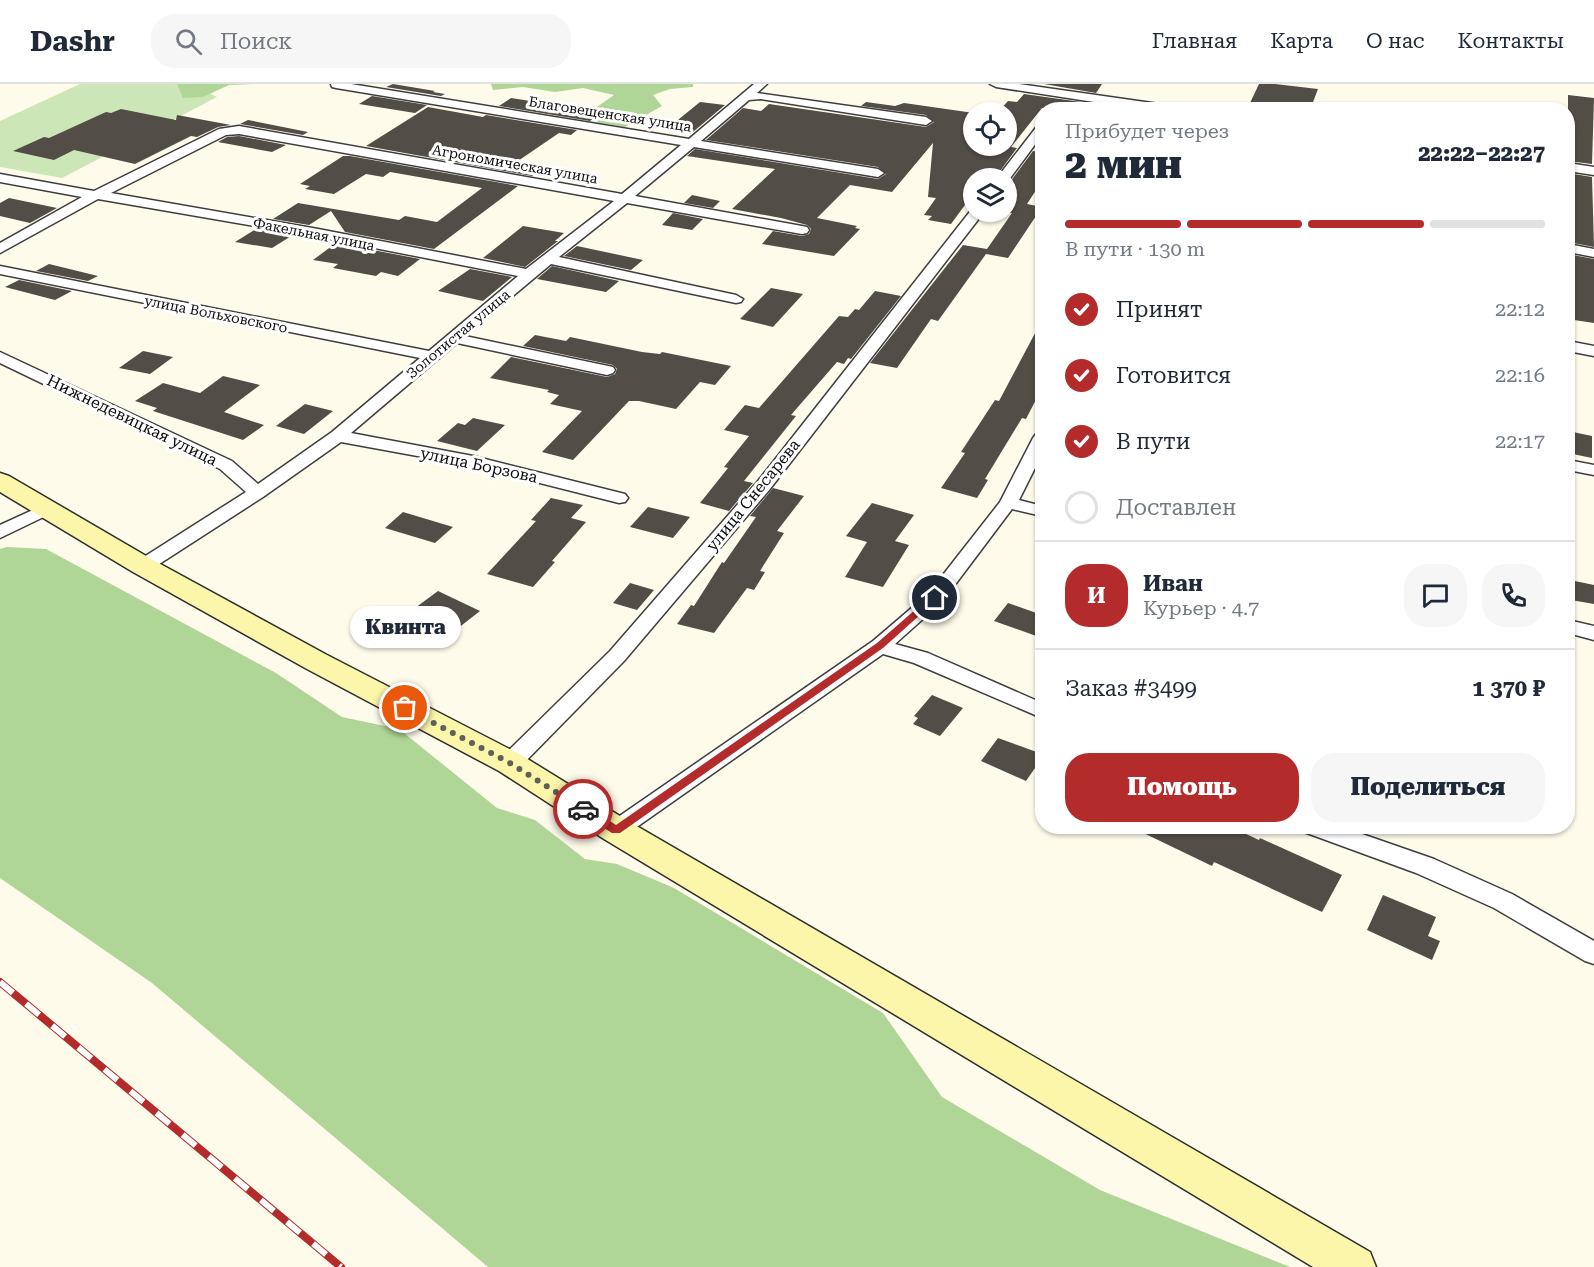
<!DOCTYPE html>
<html lang="ru">
<head>
<meta charset="utf-8">
<style>
	:root { --surface:#fff; --page:#f6f6f7; --text:#1f2937; --muted:#747a83; --line:#e0e1e3; --accent:#b32c2b }
	body { margin:0; font-family:"Roboto Serif",serif; background:var(--page); color:var(--text); height:100vh; display:flex; flex-direction:column; font-size:22px; white-space:nowrap }
	* { box-sizing:border-box; margin:0 }
	p { font-size:20px; color:var(--muted) }
	.icon { flex:none; width:33px; height:33px; fill:none; stroke:currentColor; stroke-width:2; stroke-linecap:round; stroke-linejoin:round }
	.map { position:relative; flex:1; overflow:hidden }
	.details { position:absolute; left:1035px; top:18px; width:540px; height:732px; display:flex; flex-direction:column; background:var(--surface); border-radius:24px; box-shadow:0 2px 4px #0004 }
	.details>* { flex:none }
	.tools { position:absolute; left:963px; top:18px; display:grid; gap:12px }
	.tools a { display:grid; place-items:center; width:54px; height:54px; border-radius:50%; background:var(--surface); box-shadow:0 2px 4px #0004; font-size:30px }
	.pin { position:absolute; display:grid; place-items:center; width:51px; height:51px; color:#fff; margin:-26px; border:3px solid #fff; border-radius:50%; box-shadow:0 2px 6px #0007 }
	.courier { position:absolute; display:grid; place-items:center; width:60px; height:60px; margin:-30px; border:4px solid #b32c2b; border-radius:50%; background:#fff; color:#222; box-shadow:0 2px 8px #0007 }
	.bubble { position:absolute; height:42px; border-radius:21px; background:var(--surface); box-shadow:0 2px 4px #0004; font-size:20px; font-weight:800; line-height:42px; text-align:center }
	.headline em { font-style:normal; font-weight:800 }
	.headline div { display:flex; flex-direction:column-reverse }
	.headline { display:flex; align-items:center; justify-content:space-between; height:102px; padding:0 30px }
	h1 { font-size:39px; font-weight:800; line-height:45px }
	.bar { display:grid; grid-template-columns:repeat(4,1fr); gap:9px 6px; align-content:center; height:72px; padding:0 30px }
	.bar i { height:8px; border-radius:4px; background:var(--line) }
	.bar .on { background:var(--accent) }
	.bar p { grid-column:span 4 }
	.line { display:flex; align-items:center; gap:15px; padding:0 30px; border-top:2px solid var(--line) }
	.line div { flex:1 }
	.round { display:grid; place-items:center; flex:none; width:63px; height:63px; border-radius:24px; background:var(--page) }
	ol { padding:0 30px; list-style:none }
	li { display:flex; align-items:center; gap:18px; height:66px }
	li p { margin-inline-start:auto }
	li .icon { padding:6px; border-radius:50%; background:var(--accent); color:#fff; stroke-width:4 }
	li:last-child { color:var(--muted) }
	li i { width:33px; height:33px; border:3px solid var(--line); border-radius:50% }
	.button { display:flex; gap:12px; margin-top:auto; padding:12px 30px }
	.button a { flex:1; height:69px; border-radius:24px; background:var(--accent); color:#fff; font-size:24px; font-weight:800; line-height:69px; text-align:center }
	.button a+a { background:var(--page); color:var(--text) }
	header { display:flex; align-items:center; gap:36px; box-sizing:border-box; height:84px; padding:0 30px; background:var(--surface); border-bottom:2px solid var(--line) }
	header strong { font-size:28px }
	nav { display:flex; gap:33px; margin-inline-start:auto; font-size:21px }
	.search { width:420px; height:54px; background:var(--page); display:flex; align-items:center; gap:15px; box-sizing:border-box; padding:0 21px; border-radius:24px; color:var(--muted); font-size:22px }
	.map>svg:first-child { display:block }
	.green { fill:#cde6b7 }
	.forest { fill:#b0d697 }
	.building { fill:#534d48 }
	.lines { fill:none; stroke-linecap:round; stroke-linejoin:round }
	.street-casing { stroke:#3e3e3e; stroke-width:3 }
	.secondary-casing { stroke:#2d2d2d; stroke-width:3 }
	.street { fill:#fff; fill-rule:evenodd }
	.secondary { fill:#fbf6a9; fill-rule:evenodd }
	.rail-casing { stroke:#b32c2b; stroke-width:8 }
	.rail { stroke:#fff; stroke-width:6; stroke-dasharray:17; stroke-linecap:butt }
	.route { fill:#b32c2b }
	.done { stroke:#605f59; stroke-width:6; stroke-dasharray:0 10.8 }
	.labels { text-anchor:middle; dominant-baseline:central; stroke-width:6; stroke-linejoin:round; paint-order:stroke }
	.far-street-label { font-size:14px; fill:#0b0b0b; stroke:#fff }
	.street-label { font-size:16px; fill:#0b0b0b; stroke:#fff }
</style>
</head>
<body>
<header>
<strong>Dashr</strong>
<div class="search"><svg class="icon" aria-label="search" viewBox="0 0 24 24"><circle cx="10" cy="10" r="6"/><path d="M15 15l6 6"/></svg>Поиск</div>
<nav><a>Главная</a><a>Карта</a><a>О нас</a><a>Контакты</a></nav>
</header>
<div class="map">
<svg width="1594" height="1183" viewBox="0 0 1594 1183">
	<rect width="100%" height="100%" fill="#fefbeb"/>
	<path class="green" d="M80,0h110l27,13 -155,81 -62,-11v-46z"/>
	<path class="forest" d="M177,0h77l-25,1 -26,12 -20,1z
		M491,0h202v3l-23,2 -17,6 9,11 -37,21 -32,-5 1,-13 20,-14 -31,-7 -28,4 -32,-5 -30,3z
		M7,463l39,2 230,124 66,44 57,12 98,79 38,12 50,39 32,5 57,24 209,125 59,84 158,93 190,77h-802l-336,-284 -152,-105v-329z"/>
	<path class="building" d="M393,0l42,7 -2,1 12,2 -4,2 -55,-9z
		M1044,0h58l-6,9z
		M1259,0h16l43,5 -8,21h-14l-46,-7z
		M1024,10l64,9 -4,7 -42,-2 -31,39 6,1 -22,30h-21v29l-9,-2 -14,19 -23,-4 4,-4 -8,-1 12,-17 -8,-1 5,-54 -41,49 -42,-7 -33,33 40,8 -2,2 5,1 -26,27 -72,-12 11,-13 29,5 7,-2 2,-5 -4,-4 -26,-7 -49,-9 43,-40 -88,-13 8,-7 183,30 8,-5 -8,-7 -172,-27 37,-32 18,3 8,-7 157,23 8,-5 -8,-7 -65,-9 5,-4 29,4 9,-3 70,10v33h32v-34h-8l10,-11 9,1z
		M1568,11l26,3 -2,66 -24,-3z
		M372,12l55,9 -12,8 -56,-9z
		M511,14l91,14 -12,9 -91,-15z
		M700,18l25,3 -32,27 -25,-4z
		M428,23l55,10 3,-2 91,15 -6,5 -12,-2 -44,30 27,5 -10,8 -166,-30z
		M121,25l55,11 1,-5 54,10 -13,2 -21,10 -6,-1 -56,28 -61,-14 -20,10 -41,-9 31,-14 5,1 57,-26 5,1z
		M248,36l60,12 -5,3 -63,-11z
		M239,52l47,9 -14,7 -54,-10 9,-5z
		M1033,67l9,1v29l-15,23 15,3 -34,51 -22,-4 -48,67 -7,-2 -34,49 -27,-5 93,-118 24,4 25,-36 -11,-1h5v-30h4z
		M343,72h7l168,30 -84,63 -89,-17 -14,-21 -22,14 -36,-6 25,-16 101,17 6,-4 32,6 45,-34 -92,-16 -7,5 -17,-3 -32,20 -29,-5 5,-3 -10,-2z
		M1568,89l24,4 2,70 -21,-4 -1,-4h-4z
		M692,111l28,6 -7,7 -29,-5z
		M9,114l48,10 -27,15 -30,-7v-13z
		M673,129l30,6 -11,11 -30,-5z
		M523,142l41,7 -9,8h3l-33,26 -42,-9z
		M256,145l37,6 -21,13 -37,-6z
		M336,159l84,16 -22,17 -17,-4 -5,4 -43,-8 5,-4 -25,-4z
		M577,162l66,14 -12,10 -67,-14z
		M1573,171l21,4v64l-20,-3z
		M49,180l49,12 -10,5 -52,-10z
		M552,182l67,15 -13,11 -69,-13z
		M470,185l42,8 -29,24 -45,-10z
		M19,196l53,11 -17,9 -50,-13z
		M771,204l32,6 -30,33 -33,-8z
		M875,207l26,5 -50,63 -3,-1 -4,6 -7,-2 -46,53 5,1 -52,65 9,2 -24,28 -29,-8 28,-35 -4,-1 25,-31 -25,-6 21,-25 14,3 80,-92 9,1 7,-8 4,1z
		M1042,236v68l-16,31 -4,-1 -37,61 3,1 -11,18 -36,-10 24,-35 -4,-1 34,-52 4,1z
		M535,251l31,6 4,-4 72,15 18,2 2,-2 69,14 -16,19 -15,-3 -24,27 -37,-8h-10l-56,59 -31,-8 40,-41 -32,-7 9,-9 -12,-3 2,-2 -59,-12 21,-21 96,20 8,-3 2,-5 -4,-4 -90,-19z
		M143,267l30,6 -23,17 -31,-6z
		M223,292l37,9 -36,27 40,13 -21,15 -90,-29 4,-3 -22,-7 28,-18 37,10z
		M305,320l28,7 -29,23 -28,-8z
		M473,334l32,7 -28,26 -40,-10 21,-18 7,2z
		M1568,347l24,5v22l-24,-5z
		M773,404l31,8 -27,35 7,2 -24,38 5,1 -11,18 -7,-2 -33,45 -37,-9 14,-19 3,1 28,-44 2,1 32,-46 -6,-1z
		M551,414l32,7 -12,13 15,4 -34,39 3,1 -22,25 -46,-13 49,-53 -5,-1z
		M872,419l42,12 -19,26 14,4 -26,42 -38,-10 22,-35 -21,-6z
		M648,423l42,10 -17,21 -43,-11z
		M403,428l50,15 -18,16 -50,-15z
		M1570,496l24,5v19l-23,-4z
		M630,499l24,7 -17,20 -24,-7z
		M438,507l42,20 -23,18 -42,-21z
		M1008,519l34,12v23l-48,-17z
		M932,611l31,13 -23,28 -27,-12 5,-6 -4,-2z
		M998,654l44,16v4l-16,23 -45,-20z
		M1129,742h100l30,14 1,-2 82,37 -20,37 -108,-50 -2,4z
		M1383,811l53,22 -8,19 12,5 -8,19 -65,-30z"/>
	<g class="lines">
		<g class="street-casing">
			<path id="street" d="M331,0h20l338,55 65,-55h13l-10,9 169,24 6,4 -6,4 -165,-26 -12,1 -48,41 177,28 6,4 -6,4 -184,-30 -59,49 167,30 5,1 2,3 -2,3 -5,1 -175,-31 -68,54 177,38 7,4 -2,3 -5,1 -185,-39 -86,72 148,31 2,3 -2,3 -6,2 -150,-32 -106,90 122,23 152,38 3,4 -3,4 -6,1 -147,-37 -131,-24 -78,55 -113,73h-14l-3,-4 3,-4 110,-70 -26,-23 -220,-106v-11l232,109 26,23 74,-52 88,-74 -420,-84v-8l429,85 89,-75 -200,-39 -220,-38 -98,54v-10l82,-46 -82,-15v-8l94,17 125,-62 20,-3 383,68 59,-49 -345,-57 -4,-1zM239,50l375,67 -88,68 -208,-40 -207,-36 115,-58z
				M990,0h29l154,22 6,4h-33l-150,-23z
				M1038,41h4v10l-34,46 -2,-3h-9z
				M1568,79l26,4v8l-26,-4z
				M972,125l2,3h10l-214,277 -146,172 -106,108 -8,2 -8,-2 -3,-6 3,-6 108,-106 148,-170z
				M1568,160l26,5v8l-26,-5z
				M1568,257l26,5v10l-26,-5z
				M1042,349v21l-23,46 23,6v10l-30,-7 -70,93 -47,42 33,9 114,50v15l-128,-55 -31,-9 -259,182 -8,3 -8,-3 -4,-6 4,-6 265,-183 55,-47 72,-92 33,-64 3,-4z
				M1568,376l26,5v10l-26,-5z
				M48,419l6,1 3,4 -3,4 -54,26v-13z
				M1568,536l26,6v14l-26,-7z
				M1301,742h38l95,33 78,35 82,47v23l-9,-3 -91,-53 -78,-35 -112,-41z"/>
		</g>
		<g class="secondary-casing">
			<path id="secondary" d="M0,389l9,3 144,84 174,95 194,100 107,66 742,431 6,15h-63l-709,-428 -105,-68 -192,-102 -174,-97 -133,-80z"/>
		</g>
		<use href="#street" class="street"/>
		<use href="#secondary" class="secondary"/>
		<g class="rail-casing">
			<path id="rail" d="M0,898l341,285"/>
		</g>
		<use href="#rail" class="rail"/>
	</g>
	<path class="route" d="M931,512l8,2 -56,50 -263,185h-8l-33,-21v-6h8l29,19 261,-182z"/>
	<g class="lines">
		<path class="done" d="M405,624l105,55 73,46"/>
	</g>
	<g class="labels">
		<g class="far-street-label">
			<text transform="translate(610 30) rotate(9)">Благовещенская улица</text>
			<text transform="translate(515 80) rotate(10)">Агрономическая улица</text>
			<text transform="translate(314 150) rotate(11)">Факельная улица</text>
			<text transform="translate(216 230) rotate(11)">улица Вольховского</text>
			<text transform="translate(458 250) rotate(-40)">Золотистая улица</text>
		</g>
		<g class="street-label">
			<text transform="translate(132 336) rotate(26)">Нижнедевицкая улица</text>
			<text transform="translate(479 381) rotate(12)">улица Борзова</text>
			<text transform="translate(753 411) rotate(-51)">улица Снесарева</text>
		</g>
	</g>
</svg>
<div class="tools">
<a><svg class="icon" aria-label="locate" viewBox="0 0 24 24"><circle cx="12" cy="12" r="6"/><path d="M12 2v4M12 18v4M2 12h4M18 12h4"/></svg></a>
<a><svg class="icon" aria-label="layers" viewBox="0 0 24 24"><path d="M12 4l9 5-9 5-9-5zM3 14l9 5 9-5"/></svg></a>
</div>
<div class="pin" style="left:405px;top:624px;background:#ea580c"><svg class="icon" aria-label="bag" viewBox="0 0 24 24"><path d="M5 8h14l-1 12H6zM9 8a3 3 0 0 1 6 0"/></svg></div>
<div class="pin" style="left:935px;top:514px;background:#1f2937"><svg class="icon" aria-label="home" viewBox="0 0 24 24"><path d="M3 11l9-7 9 7M6 9v11h12V9"/></svg></div>
<div class="courier" style="left:583px;top:725px"><svg class="icon" aria-label="car" viewBox="0 0 24 24"><path d="M5 17H2v-5l4-1 3-4h7l3 4 3 1v5h-3M9 17h6M6 11h13"/><circle cx="7" cy="17" r="2"/><circle cx="17" cy="17" r="2"/></svg></div>
<div class="bubble" style="left:350px;top:522px;width:111px">Квинта</div>
<section class="details">
<div class="headline"><div><h1>2 мин</h1><p>Прибудет через</p></div><em>22:22–22:27</em></div>
<div class="bar"><i class="on"></i><i class="on"></i><i class="on"></i><i></i><p>В пути · 130 m</p></div>
<ol>
<li><svg class="icon" aria-label="check" viewBox="0 0 24 24"><path d="M5 12l5 5 9-10"/></svg>Принят<p>22:12</p></li>
<li><svg class="icon" aria-label="check" viewBox="0 0 24 24"><path d="M5 12l5 5 9-10"/></svg>Готовится<p>22:16</p></li>
<li><svg class="icon" aria-label="check" viewBox="0 0 24 24"><path d="M5 12l5 5 9-10"/></svg>В пути<p>22:17</p></li>
<li><i></i>Доставлен</li>
</ol>
<div class="line" style="height:108px"><b class="round" style="background:var(--accent);color:#fff">И</b><div><b>Иван</b><p>Курьер · 4.7</p></div><a class="round"><svg class="icon" aria-label="chat" viewBox="0 0 24 24"><path d="M4 5h16v11H9l-5 4z"/></svg></a><a class="round"><svg class="icon" aria-label="phone" viewBox="0 0 24 24"><path d="M5 4h4l2 5-3 2q2 4 5 5l2-3 5 2v4C11 20 4 13 5 4z"/></svg></a></div>
<div class="line" style="height:78px"><div>Заказ #3499</div><b>1 370 ₽</b></div>
<div class="button"><a>Помощь</a><a>Поделиться</a></div>
</section>
</div>
</body>
</html>
